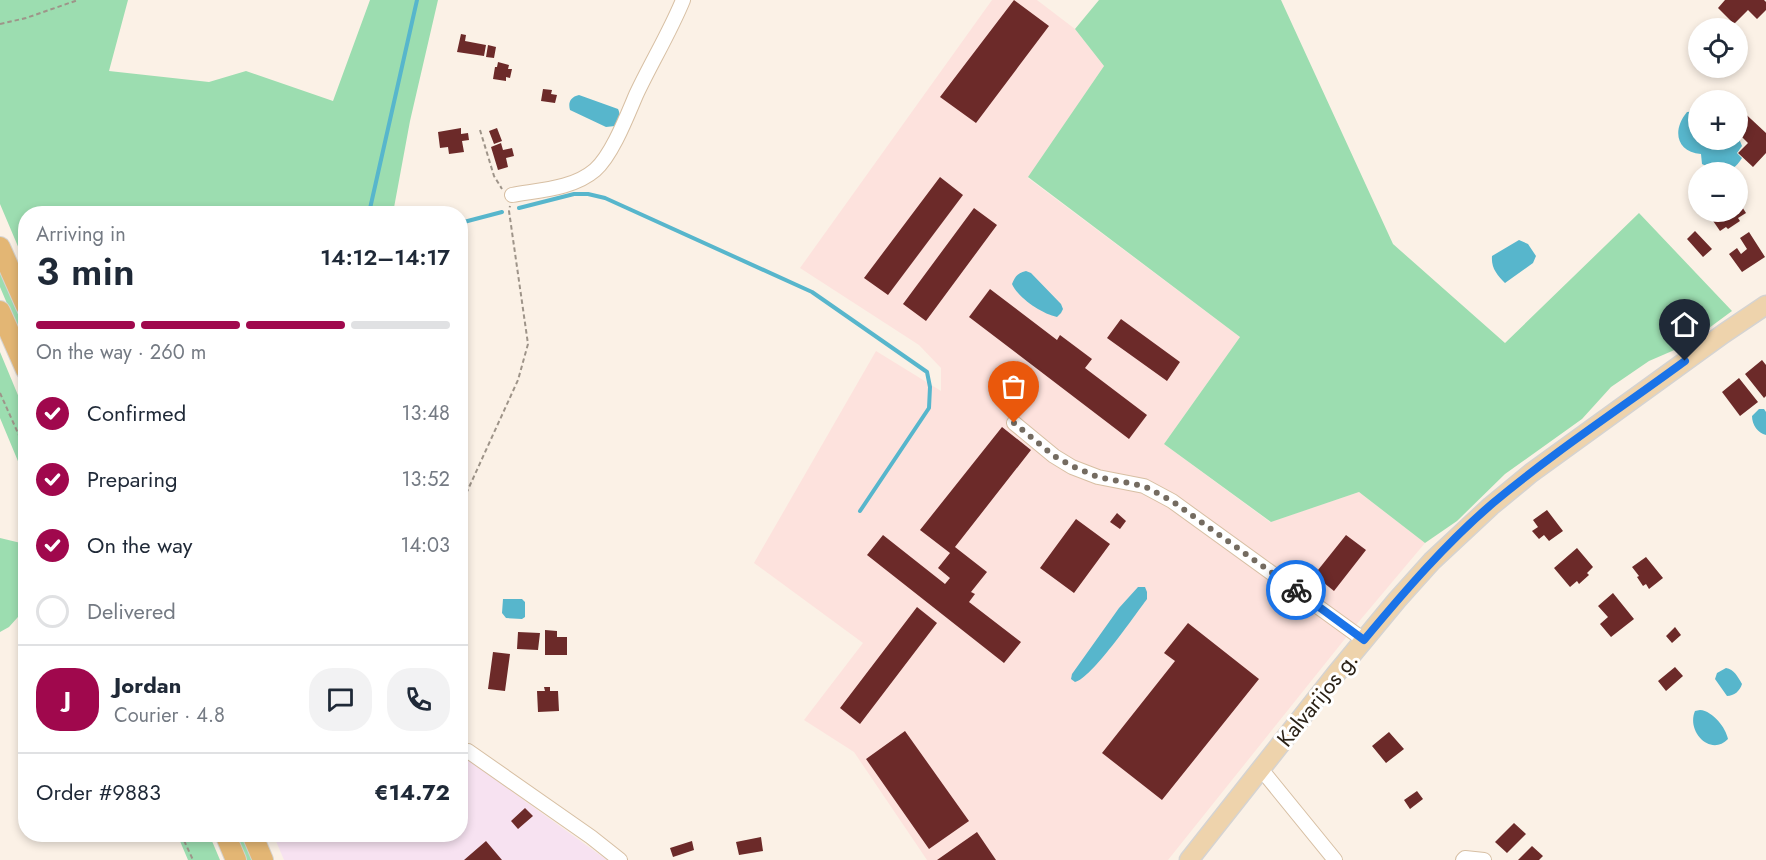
<!DOCTYPE html>
<html lang="en">
<head>
<meta charset="utf-8">
<style>
	:root { --surface:#fff; --page:#f2f2f3; --text:#1f2937; --muted:#747a83; --line:#e0e1e3; --accent:#a0084d }
	body { margin:0; font-family:Jost,sans-serif; background:var(--page); color:var(--text); height:100vh; display:flex; flex-direction:column; font-size:22px; white-space:nowrap }
	* { box-sizing:border-box; margin:0 }
	p { font-size:20px; color:var(--muted) }
	.icon { flex:none; width:33px; height:33px; fill:none; stroke:currentColor; stroke-width:2; stroke-linecap:round; stroke-linejoin:round }
	.map { position:relative; flex:1; overflow:hidden }
	.details { position:absolute; left:18px; top:206px; width:450px; height:636px; display:flex; flex-direction:column; background:var(--surface); border-radius:24px; box-shadow:0 3px 9px #0003 }
	.details>* { flex:none }
	.tools { position:absolute; left:1688px; top:18px; display:grid; gap:12px }
	.tools a { display:grid; place-items:center; width:60px; height:60px; border-radius:50%; background:var(--surface); box-shadow:0 3px 9px #0003; font-size:30px }
	.pin { position:absolute; display:grid; place-items:center; width:51px; height:51px; color:#fff; margin:-62px -26px; border-radius:50% 50% 50% 0; rotate:-45deg; box-shadow:0 0 6px #0007 }
	.pin .icon { rotate:45deg }
	.courier { position:absolute; display:grid; place-items:center; width:60px; height:60px; margin:-30px; border:4px solid #1a73e8; border-radius:50%; background:#fff; color:#222; box-shadow:0 2px 8px #0007 }
	.overview em { font-style:normal; font-weight:600 }
	.overview div { display:flex; flex-direction:column-reverse }
	.overview { display:flex; align-items:center; justify-content:space-between; height:102px; padding:0 18px }
	h1 { font-size:39px; font-weight:600; line-height:45px }
	.bar { display:grid; grid-template-columns:repeat(4,1fr); gap:9px 6px; align-content:center; height:72px; padding:0 18px }
	.bar i { height:8px; border-radius:4px; background:var(--line) }
	.bar .selected { background:var(--accent) }
	.bar p { grid-column:span 4 }
	.line { display:flex; align-items:center; gap:15px; padding:0 18px; border-top:2px solid var(--line) }
	.line div { flex:1 }
	.round { display:grid; place-items:center; flex:none; width:63px; height:63px; border-radius:24px; background:var(--page) }
	ol { padding:0 18px; list-style:none }
	li { display:flex; align-items:center; gap:18px; height:66px }
	li p { margin-inline-start:auto }
	li .icon { padding:6px; border-radius:50%; background:var(--accent); color:#fff; stroke-width:4 }
	li:last-child { color:var(--muted) }
	li i { width:33px; height:33px; border:3px solid var(--line); border-radius:50% }
	.map>svg:first-child { display:block }
	.commercial { fill:#f7e2f1 }
	.industrial { fill:#fde2dd }
	.green { fill:#9cddb0 }
	.water { fill:#57b6cc }
	.lines { fill:none; stroke-linecap:round; stroke-linejoin:round }
	.stream { stroke:#57b6cc; stroke-width:4 }
	.building { fill:#6c2a29 }
	.minor-casing { stroke:#d7bfa3; stroke-width:16 }
	.major-casing { stroke:#d5d3d1; stroke-width:21 }
	.highway-casing { stroke:#d5d3d1; stroke-width:22 }
	.path { stroke:#9e9489; stroke-width:2; stroke-dasharray:4.5 3; stroke-linecap:butt }
	.minor { stroke:#fff; stroke-width:14 }
	.major { stroke:#eed3ac; stroke-width:18 }
	.highway { stroke:#e3b674; stroke-width:20 }
	.done { stroke:#746b60; stroke-width:6; stroke-dasharray:0 10.8 }
	.route { stroke:#1a73e8; stroke-width:8 }
	.labels { text-anchor:middle; dominant-baseline:central; stroke-width:6; stroke-linejoin:round; paint-order:stroke }
	.street-label { font-size:22px; fill:#2c2318; stroke:#fff }
</style>
</head>
<body>
<div class="map">
<svg width="1766" height="860" viewBox="0 0 1766 860">
	<rect width="100%" height="100%" fill="#fbf1e6"/>
	<path class="commercial" d="M461,755l146,105h-323l-11,-26h187z"/>
	<path class="industrial" d="M992,0h45l38,29 29,37 -76,112 212,159 -76,107 106,78 89,-30 66,51 -69,82 -188,235h-241l-73,-108 -50,-32 59,-77 -109,-80 122,-212 65,40v-23l-22,-23 -119,-77z"/>
	<path class="green" d="M0,0h128l-19,71 100,11 37,-11 87,30 37,-101h68l-28,121 -17,92h-367l-1,50 -25,-59z
		M1099,0h182l112,244 112,99 134,-130 93,98 -46,34 -37,16 -38,26 -29,32 -77,55 -48,47 -32,22 -66,-51 -88,30 -107,-78 76,-107 -212,-160 76,-111 -29,-37z
		M0,271l25,60v15l-25,-59z
		M0,352l25,60v66l-25,-60z
		M0,538l25,6 1,64 -17,19 -9,5z
		M177,834h32l11,26h-32z
		M235,834h7l11,26h-7z"/>
	<path class="water" d="M579,95l39,14c3,6 1,11 -3,17l-9,1 -36,-17c-2,-7 0,-13 9,-15z
		M1698,111v29h39l1,-4 4,10 -5,7 5,5c-11,18 -23,14 -40,6l-1,-10c-25,-2 -29,-24 -14,-42z
		M1519,240l9,4 8,12 -3,7 -28,20c-8,-8 -14,-15 -13,-27z
		M1026,271l5,2 30,31 2,5 -2,4 -4,4c-15,-3 -39,-19 -45,-33 3,-7 5,-11 14,-13z
		M1759,409h5l2,3v23c-8,-2 -14,-10 -14,-19z
		M1138,587h7l2,5v7c-12,16 -56,80 -72,83l-4,-3 1,-5 47,-66z
		M503,599h19l3,3v15l-3,2 -16,-1 -4,-5z
		M1726,668c8,1 12,9 16,16 -2,7 -8,12 -15,12l-12,-17 2,-6z
		M1700,710c13,1 26,18 28,29 -17,18 -42,-7 -33,-28z"/>
	<g class="lines">
		<path class="stream" d="M519,208l55,-14h14l17,4 207,94 115,80 3,15 -1,21 -69,103
			M369,213l48,-213
			M460,223l42,-11"/>
	</g>
	<path class="building" d="M1014,0l35,26 -73,97 -36,-26z
		M1725,0h39l2,2v8l-9,9 -9,-9 -14,14 -16,-16z
		M461,34l5,1 -1,6 21,4 -2,11 -27,-4z
		M488,45l8,2 -2,11 -8,-1z
		M498,62l11,3 -1,4h4l-2,9 -4,-1v4l-13,-2 2,-12h2z
		M543,89l9,1 -1,4 6,1 -2,8 -14,-2z
		M1737,106l29,27v20l-13,14 -15,-14 10,-10 -11,-11z
		M461,128v6l7,-1 1,7 -7,1 2,11 -15,2 -1,-7 -8,1 -2,-16z
		M497,128l5,13 -8,3 -5,-13z
		M501,143l2,7 9,-2 2,8 -8,2 2,9 -10,3 -7,-23z
		M940,177l23,18 -75,100 -24,-17z
		M1737,199l9,14 -8,5 2,3 -12,8 -2,-2 -6,4 -11,-16 6,-3h22z
		M974,208l23,17 -71,96 -23,-17z
		M1695,231l17,18 -9,8 -16,-18z
		M1749,232l16,25 -23,15 -13,-18 8,-6 4,6 6,-5 -7,-11z
		M990,289l67,51 3,-5 32,24 -7,9 62,47 -18,24 -160,-122z
		M1121,319l59,43 -13,19 -60,-43z
		M1762,360l4,5v31l-2,2 -19,-24z
		M1739,378l19,24 -18,14 -18,-24z
		M1002,427l29,23 -76,97 32,25 -16,20 4,2 -6,8 52,40 -17,21 -137,-108 16,-20 62,49 5,-6 -12,-10 12,-15 -30,-23z
		M1547,510l16,21 -14,10 -5,-6 -5,4 -7,-8 6,-4 -5,-7z
		M1117,513l9,8 -6,8 -10,-7z
		M1076,519l34,25 -36,49 -34,-25z
		M1346,535l20,15 -32,41 -20,-16z
		M1577,548l16,19 -6,6 2,2 -10,9 -2,-3 -7,6 -16,-19z
		M1646,557l17,21 -14,11 -3,-5 -3,2 -6,-9 2,-1 -7,-9z
		M1613,593l21,26 -23,18 -11,-13 8,-7 -10,-11z
		M917,607l20,16 -77,101 -20,-16z
		M1188,623l71,56 -97,121 -60,-47 73,-92 -11,-8z
		M1675,627l6,8 -9,8 -6,-7z
		M545,630l12,1v6h10v18h-22z
		M518,632l22,1 -2,17 -21,-1z
		M493,652l17,2 -5,37 -17,-2z
		M1675,667l8,9 -17,15 -8,-10z
		M544,687h6v4h8l1,20 -21,1 -1,-21h8z
		M905,731l64,90 -40,28 -63,-90z
		M1389,732l15,17 -18,14 -14,-17z
		M1417,791l6,8 -13,10 -6,-9z
		M525,808l8,8 -15,13 -7,-8z
		M1514,823l12,11 -19,19 -12,-11z
		M977,832l19,28h-59z
		M761,837l2,14 -24,4 -3,-13z
		M486,841l16,19h-38z
		M692,841l2,9 -21,7 -3,-9z
		M1532,846l11,10 -4,4h-21z"/>
	<g class="lines">
		<g class="minor-casing">
			<path id="minor" d="M512,195c27,-5 61,-6 83,-25 17,-15 32,-54 41,-75 15,-32 34,-63 47,-95
				M1014,423l40,33 18,11 26,10 46,9 28,15 192,139
				M468,751l123,86 29,23
				M1261,769l74,91
				M1463,860l2,-2 19,2"/>
		</g>
		<g class="major-casing">
			<path id="major" d="M1189,860l146,-185 62,-75 35,-39 59,-55 40,-33 192,-139 43,-29"/>
		</g>
		<g class="highway-casing">
			<path id="highway" d="M0,247l26,59
				M0,311l26,59
				M225,834l11,26
				M252,834l11,26"/>
		</g>
		<path class="path" d="M0,24l26,-6 52,-18
			M480,130l14,46 8,13
			M0,393l26,58
			M460,507l58,-127 10,-36 -19,-133 1,-5
			M181,834l12,26"/>
		<use href="#minor" class="minor"/>
		<use href="#major" class="major"/>
		<use href="#highway" class="highway"/>
	</g>
	<g class="lines">
		<path class="done" d="M1014,423l40,33 18,10 26,11 46,9 28,15 124,89"/>
		<path class="route" d="M1296,590l68,50c40,-48 81,-96 129,-137 61,-51 128,-95 192,-142"/>
	</g>
	<g class="labels">
		<g class="street-label">
			<text transform="translate(1317 699) rotate(-51)">Kalvarijos g.</text>
		</g>
	</g>
</svg>
<div class="tools">
<a><svg class="icon" aria-label="locate" viewBox="0 0 24 24"><circle cx="12" cy="12" r="6"/><path d="M12 2v4M12 18v4M2 12h4M18 12h4"/></svg></a>
<a>+</a>
<a>−</a>
</div>
<div class="pin" style="left:1014px;top:423px;background:#ea580c"><svg class="icon" aria-label="bag" viewBox="0 0 24 24"><path d="M5 8h14l-1 12H6zM9 8a3 3 0 0 1 6 0"/></svg></div>
<div class="pin" style="left:1685px;top:361px;background:#1f2937"><svg class="icon" aria-label="home" viewBox="0 0 24 24"><path d="M3 11l9-7 9 7M6 9v11h12V9"/></svg></div>
<div class="courier" style="left:1296px;top:590px"><svg class="icon" aria-label="bike" viewBox="0 0 24 24"><circle cx="6" cy="16" r="4"/><circle cx="18" cy="16" r="4"/><path d="M6 16l4-8h5l3 8M10 8l3 8H6M13 5h3"/></svg></div>
<section class="details">
<div class="overview"><div><h1>3 min</h1><p>Arriving in</p></div><em>14:12–14:17</em></div>
<div class="bar"><i class="selected"></i><i class="selected"></i><i class="selected"></i><i></i><p>On the way · 260 m</p></div>
<ol>
<li><svg class="icon" aria-label="check" viewBox="0 0 24 24"><path d="M5 12l5 5 9-10"/></svg>Confirmed<p>13:48</p></li>
<li><svg class="icon" aria-label="check" viewBox="0 0 24 24"><path d="M5 12l5 5 9-10"/></svg>Preparing<p>13:52</p></li>
<li><svg class="icon" aria-label="check" viewBox="0 0 24 24"><path d="M5 12l5 5 9-10"/></svg>On the way<p>14:03</p></li>
<li><i></i>Delivered</li>
</ol>
<div class="line" style="height:108px"><b class="round" style="background:var(--accent);color:#fff">J</b><div><b>Jordan</b><p>Courier · 4.8</p></div><a class="round"><svg class="icon" aria-label="chat" viewBox="0 0 24 24"><path d="M4 5h16v11H9l-5 4z"/></svg></a><a class="round"><svg class="icon" aria-label="phone" viewBox="0 0 24 24"><path d="M5 4h4l2 5-3 2q2 4 5 5l2-3 5 2v4C11 20 4 13 5 4z"/></svg></a></div>
<div class="line" style="height:78px"><div>Order #9883</div><b>€14.72</b></div>
</section>
</div>
</body>
</html>
